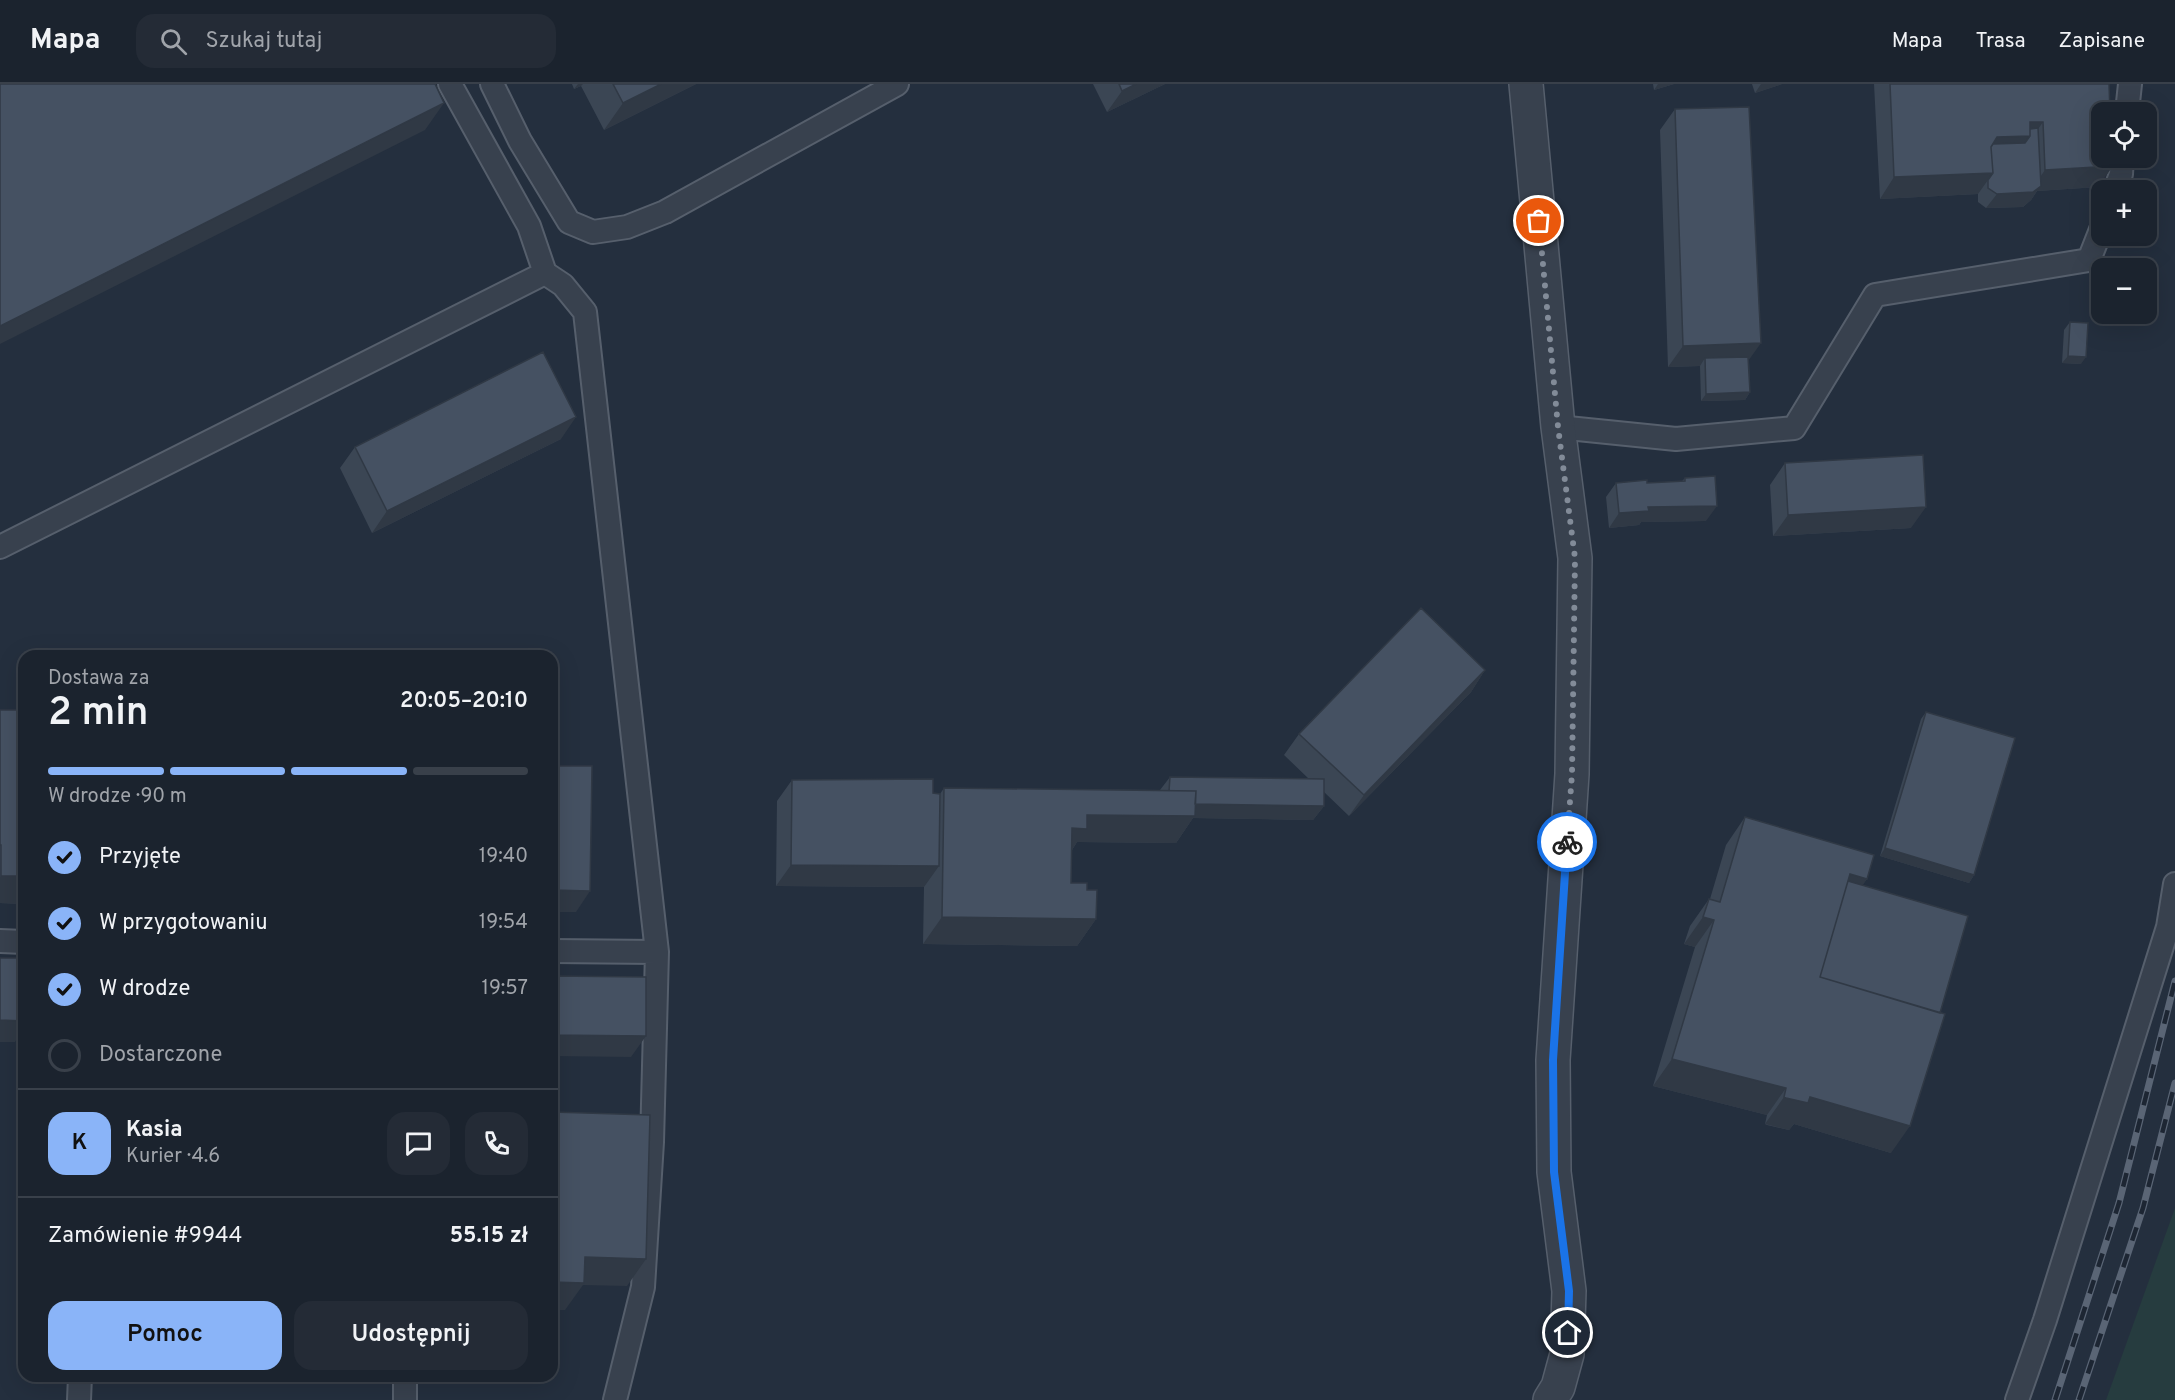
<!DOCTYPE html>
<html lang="pl">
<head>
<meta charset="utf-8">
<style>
	:root { --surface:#1b232e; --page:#242b36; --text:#f1f3f6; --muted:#a0a4aa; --line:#39404a; --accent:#8ab4f8 }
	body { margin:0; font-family:Overpass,sans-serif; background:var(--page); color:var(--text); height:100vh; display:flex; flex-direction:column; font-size:22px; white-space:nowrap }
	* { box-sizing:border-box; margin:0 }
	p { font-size:20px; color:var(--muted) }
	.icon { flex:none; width:33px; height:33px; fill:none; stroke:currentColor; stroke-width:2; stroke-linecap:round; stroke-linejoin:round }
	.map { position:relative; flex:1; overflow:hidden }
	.sheet { position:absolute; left:18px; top:566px; width:540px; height:732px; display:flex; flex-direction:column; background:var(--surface); border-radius:18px; box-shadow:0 6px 24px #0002,0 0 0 2px var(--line) }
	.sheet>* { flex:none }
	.controls { position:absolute; left:2091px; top:18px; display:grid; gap:12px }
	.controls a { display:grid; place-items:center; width:66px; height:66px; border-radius:12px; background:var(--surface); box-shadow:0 6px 24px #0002,0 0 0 2px var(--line); font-size:30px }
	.pin { position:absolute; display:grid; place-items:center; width:51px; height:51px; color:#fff; margin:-26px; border:3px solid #fff; border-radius:50%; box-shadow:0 2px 6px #0007 }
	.courier { position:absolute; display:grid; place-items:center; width:60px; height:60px; margin:-30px; border:4px solid #1a73e8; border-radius:50%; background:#fff; color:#222; box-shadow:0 2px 8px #0007 }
	.summary em { font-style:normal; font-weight:600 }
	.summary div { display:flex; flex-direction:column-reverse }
	.summary { display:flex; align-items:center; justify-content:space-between; height:102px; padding:0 30px }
	h1 { font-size:39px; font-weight:600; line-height:45px }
	.bar { display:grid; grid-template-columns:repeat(4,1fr); gap:9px 6px; align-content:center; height:72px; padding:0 30px }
	.bar i { height:8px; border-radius:4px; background:var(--line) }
	.bar .selected { background:var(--accent) }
	.bar p { grid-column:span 4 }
	.line { display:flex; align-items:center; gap:15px; padding:0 30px; border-top:2px solid var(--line) }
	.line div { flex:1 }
	.round { display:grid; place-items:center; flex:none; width:63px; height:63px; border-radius:18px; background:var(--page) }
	ol { padding:0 30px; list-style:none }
	li { display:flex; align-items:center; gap:18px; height:66px }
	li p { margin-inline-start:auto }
	li .icon { padding:6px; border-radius:50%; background:var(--accent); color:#111; stroke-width:4 }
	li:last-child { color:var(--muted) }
	li i { width:33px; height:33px; border:3px solid var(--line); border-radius:50% }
	.button { display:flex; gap:12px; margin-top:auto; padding:12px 30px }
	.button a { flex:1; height:69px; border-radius:18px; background:var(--accent); color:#111; font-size:24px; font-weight:600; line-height:69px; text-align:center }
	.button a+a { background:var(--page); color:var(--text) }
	header { display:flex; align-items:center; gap:36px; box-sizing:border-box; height:84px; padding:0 30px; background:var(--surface); border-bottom:2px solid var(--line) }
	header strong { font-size:28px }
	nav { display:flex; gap:33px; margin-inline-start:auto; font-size:21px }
	.search { width:420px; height:54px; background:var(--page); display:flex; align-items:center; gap:15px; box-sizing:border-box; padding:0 21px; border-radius:18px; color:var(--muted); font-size:22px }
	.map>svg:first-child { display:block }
	.green { fill:#263c3f }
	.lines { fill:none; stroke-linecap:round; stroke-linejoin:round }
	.service-casing { stroke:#565f6c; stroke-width:26 }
	.minor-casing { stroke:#565f6c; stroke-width:36 }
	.service { stroke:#38414e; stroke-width:22 }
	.minor { stroke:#38414e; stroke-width:33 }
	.rail-casing { stroke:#5a6575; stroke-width:7 }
	.rail { stroke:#1d2633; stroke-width:4.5; stroke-dasharray:14; stroke-linecap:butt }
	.wall { fill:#3b4654 }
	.shaded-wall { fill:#303945 }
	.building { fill:#455162; stroke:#303945; stroke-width:1.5 }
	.done { stroke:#828b98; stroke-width:6; stroke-dasharray:0 10.8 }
	.route { stroke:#1a73e8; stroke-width:8 }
</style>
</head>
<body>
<header>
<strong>Mapa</strong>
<div class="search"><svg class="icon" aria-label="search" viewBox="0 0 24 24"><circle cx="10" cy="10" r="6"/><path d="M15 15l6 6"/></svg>Szukaj tutaj</div>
<nav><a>Mapa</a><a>Trasa</a><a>Zapisane</a></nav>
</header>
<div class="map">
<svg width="2175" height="1316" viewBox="0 0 2175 1316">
	<rect width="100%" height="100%" fill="#242f3e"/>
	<path class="green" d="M2175,1124v192h-69z"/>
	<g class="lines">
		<g class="service-casing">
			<path id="service" d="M450,0l79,142 16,47 18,12 22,27 72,640 -5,190 -9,145 -28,113
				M492,0l28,57 49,81 24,10 34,-5 38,-15 232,-128
				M2127,28l3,-28
				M2115,106l6,-16 1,-16
				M1558,343l118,12 118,-11 81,-133 214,-35 13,-33
				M0,463l545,-274
				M0,857l24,1
				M552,867l105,1
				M79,1316l1,-24
				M405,1316v-24
				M2017,1316l28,-80 123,-393 7,-43"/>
		</g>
		<g class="minor-casing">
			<path id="minor" d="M1526,0l32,343 17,131 -3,216 -19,286 1,112 15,119 -2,63 -9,33 -8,13"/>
		</g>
		<use href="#service" class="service"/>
		<use href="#minor" class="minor"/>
		<g class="rail-casing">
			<path id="rail" d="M2055,1316l64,-197 56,-222
				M2079,1316l64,-192 32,-125"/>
		</g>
		<use href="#rail" class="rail"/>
	</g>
	<path class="wall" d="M572,0h124l-92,46 -23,-44 -7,3z
		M1093,0h72l-58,28z
		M1653,0h21l-20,6z
		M1752,0h30l-27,9z
		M1874,0h235l-11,103 -61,4 -6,9 -8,7 -37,1 -8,-6v-8l-98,5z
		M1675,25l74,251 1,32 -5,8 -44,1 -1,-35 -32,1 -8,-237z
		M2070,238l11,42 -19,-1 2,-33z
		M561,355l-189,94 -32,-65 15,-21z
		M1785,379l126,65 -138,8 -3,-51z
		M1685,394l21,43 -65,1 -2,3 -30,3 -3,-31 10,-14h31l35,-2z
		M1485,586l-14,22 -122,124 -25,-24v14l-11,14 -120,-2 -17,25 -99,-1 -5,8 -1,33 16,7 9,29 -19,27 -154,-2 1,-57 -148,-1 1,-85 15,-21 148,14 4,-6 216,2 10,-13 139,2 -25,-24 15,-21z
		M0,626l24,194 -24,-1z
		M1926,628l48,163 -5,8 -89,-27 41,-137z
		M1745,733l122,62 -5,6 29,268 -97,-29 -5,6 -22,-5 -2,-1 2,-9 -114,-29 42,-139 -11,-3 6,-18 19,-27h1l16,-54z"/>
	<path class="shaded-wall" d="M578,0h5l-2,2 -7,3z
		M661,0h35l-92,46 19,-27z
		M1136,0h29l-58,28 15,-21z
		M1658,0h16l-20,6z
		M1761,0h21l-27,9z
		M444,19l-19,27 -425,214v-18z
		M2030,38h13l-15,21 -41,11 10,-17z
		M2113,82l-15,21 -61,4 -6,9 -8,7 -37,1 11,-14 33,-2 15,-22z
		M1993,89l-15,21 -98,5 14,-22z
		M1761,259l-15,21 -41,-6 -5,8 -32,1 15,-21z
		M2068,272l18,1 -5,7 -19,-1z
		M1750,308l-5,8 -44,1 5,-7z
		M576,333l-15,22 -189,94 15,-22z
		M1717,422l-11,15 -65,1 -2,3 -30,3 10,-15 29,-6z
		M1926,423l-15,21 -138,8 15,-21z
		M1485,586l-14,22 -122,124 15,-21z
		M1169,719l155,3 -11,14 -120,-2 -17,25 -99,-1 -9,14 4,-28 15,-13z
		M1885,764l89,27 -5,8 -89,-27z
		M791,781l148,1 -15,21 -148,-1z
		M1850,790l17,5 -19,27 -9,-2z
		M1,792h23v28l-24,-1v-26z
		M552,806l38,1 -14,21h-24z
		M942,833l154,2 -19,27 -154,-2z
		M1703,833l11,3 -19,27 -11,-3z
		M0,936l24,1v16h-6l-3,5h-15z
		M552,951l94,1 -15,21 -79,-1z
		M1672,975l114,29 -19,27 -114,-29z
		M1784,1013h26l100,29 -19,27 -97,-29 -5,6 -24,-6z
		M585,1173l61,2 -19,27 -44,-1 -18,25h-13v-28z"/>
	<path class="building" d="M0,0h435l9,19 -444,223z
		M613,0h48l-38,19z
		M1119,0h17l-14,7z
		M1890,0h219l1,28h-8v46h10l1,8 -68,4 -2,-48h-13v14l-33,1 -6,10 2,26 -99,4z
		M1749,23l12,236 -78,3 -8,-237z
		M2038,44l3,58 -8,6 -36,2 -9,-6v-8l5,-7 -2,-26 2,-3 32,-1 5,-7v-7z
		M2070,238l18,1 -2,34 -18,-1z
		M543,268l33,65 -189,94 -32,-64z
		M1748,273l2,35 -44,2 -1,-36z
		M1923,371l3,52 -138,8 -3,-52z
		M1715,392l2,30 -69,1 1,4 -30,2 -3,-30 31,-3v3l38,-2v-3z
		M1421,524l64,62 -121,125 -65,-61z
		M0,626h24v166h-23v-31h-1z
		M1926,628l89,26 -41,137 -89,-27z
		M552,682h40l-2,125 -38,-1z
		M1170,693l154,2v27l-129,-2 1,-13h-27z
		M933,695v14l7,1 -1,72 -148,-1 1,-85z
		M944,704l252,3 -1,25 -108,-1v14l-15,-1 -1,55h16v7h10l-1,29 -154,-2z
		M1745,733l129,38 -7,24 -17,-5 -30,103 125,37 -35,112 -100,-29 -2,6 -22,-5 -2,-1 2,-9 -114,-29 42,-139 -11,-3 6,-18 11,3z
		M1848,797l120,35 -28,97 -120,-36z
		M0,874h24v63l-24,-1z
		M552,892l94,1v59l-94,-1z
		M552,1028l98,3 -4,144 -61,-2 -1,26 -32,-1z"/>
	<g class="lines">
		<path class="done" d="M1539,137l19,206 17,131 -3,216 -5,68"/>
		<path class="route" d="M1567,758l-14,218 1,112 15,119 -1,42"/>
	</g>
</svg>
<div class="controls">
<a><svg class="icon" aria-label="locate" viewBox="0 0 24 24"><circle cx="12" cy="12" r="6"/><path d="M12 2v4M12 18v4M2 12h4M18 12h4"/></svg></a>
<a>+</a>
<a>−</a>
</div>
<div class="pin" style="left:1539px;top:137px;background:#ea580c"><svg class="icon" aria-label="bag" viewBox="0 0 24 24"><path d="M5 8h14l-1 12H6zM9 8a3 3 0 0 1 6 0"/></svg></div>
<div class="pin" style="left:1568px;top:1249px;background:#1f2937"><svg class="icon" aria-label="home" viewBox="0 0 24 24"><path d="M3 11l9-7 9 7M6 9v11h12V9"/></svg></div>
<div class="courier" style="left:1567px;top:758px"><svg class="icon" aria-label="bike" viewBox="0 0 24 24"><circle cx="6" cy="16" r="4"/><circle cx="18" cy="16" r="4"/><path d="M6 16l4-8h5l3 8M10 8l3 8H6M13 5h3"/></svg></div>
<section class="sheet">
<div class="summary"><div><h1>2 min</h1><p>Dostawa za</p></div><em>20:05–20:10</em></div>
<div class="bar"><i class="selected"></i><i class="selected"></i><i class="selected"></i><i></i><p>W drodze · 90 m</p></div>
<ol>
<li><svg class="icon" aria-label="check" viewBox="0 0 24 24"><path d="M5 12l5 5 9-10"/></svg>Przyjęte<p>19:40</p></li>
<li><svg class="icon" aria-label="check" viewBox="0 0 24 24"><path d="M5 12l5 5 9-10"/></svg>W przygotowaniu<p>19:54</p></li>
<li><svg class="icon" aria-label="check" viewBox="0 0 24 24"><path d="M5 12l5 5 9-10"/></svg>W drodze<p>19:57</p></li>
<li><i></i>Dostarczone</li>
</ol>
<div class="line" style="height:108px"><b class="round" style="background:var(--accent);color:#111">K</b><div><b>Kasia</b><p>Kurier · 4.6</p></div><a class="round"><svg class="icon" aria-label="chat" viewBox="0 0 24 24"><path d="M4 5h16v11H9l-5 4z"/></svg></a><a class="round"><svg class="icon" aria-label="phone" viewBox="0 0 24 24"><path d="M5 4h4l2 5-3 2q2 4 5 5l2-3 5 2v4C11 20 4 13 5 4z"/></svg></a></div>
<div class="line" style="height:78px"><div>Zamówienie #9944</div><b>55.15 zł</b></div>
<div class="button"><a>Pomoc</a><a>Udostępnij</a></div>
</section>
</div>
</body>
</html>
